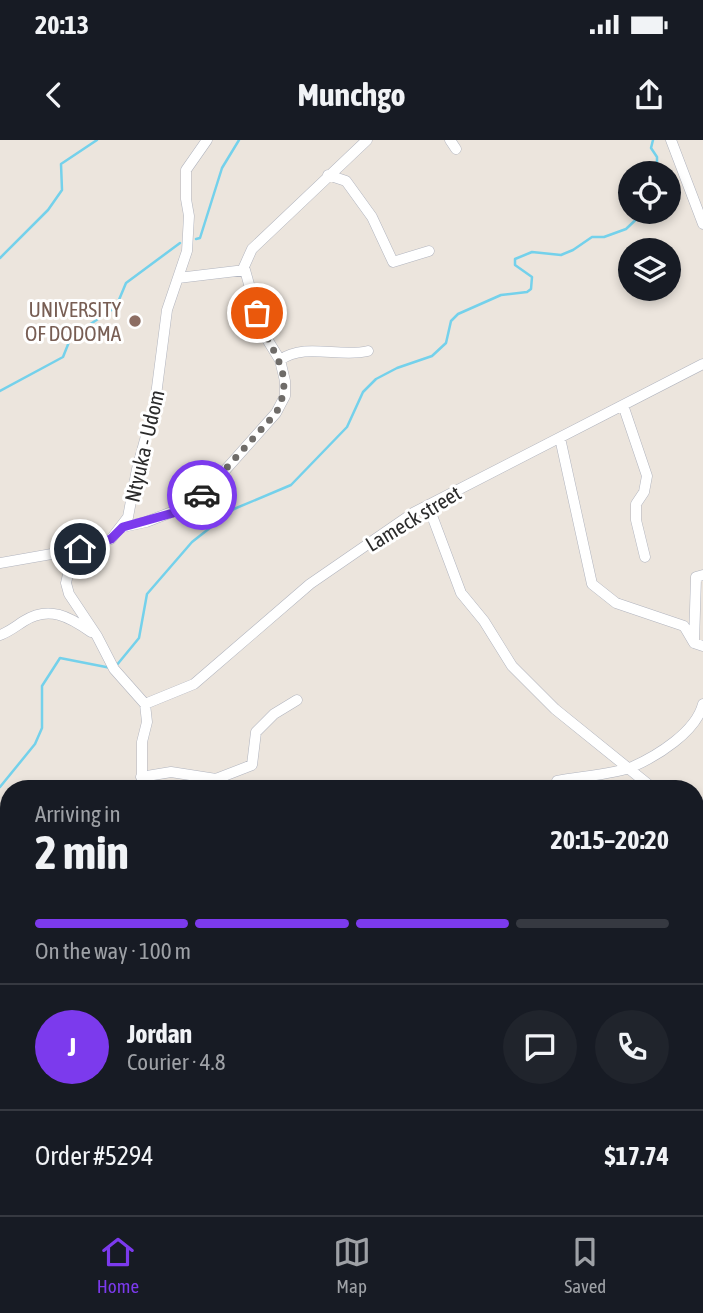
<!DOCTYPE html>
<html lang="en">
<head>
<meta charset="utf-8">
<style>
	:root { --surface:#171b24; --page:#20242c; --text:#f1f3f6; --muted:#9ea1a6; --line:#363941; --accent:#7c3aed }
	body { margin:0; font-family:"Asap Condensed",sans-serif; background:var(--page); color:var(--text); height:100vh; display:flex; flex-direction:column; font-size:26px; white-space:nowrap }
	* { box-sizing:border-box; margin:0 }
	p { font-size:23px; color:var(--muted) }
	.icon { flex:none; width:38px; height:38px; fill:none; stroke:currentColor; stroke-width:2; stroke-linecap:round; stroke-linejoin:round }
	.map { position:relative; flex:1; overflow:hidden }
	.side { position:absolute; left:0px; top:640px; width:704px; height:436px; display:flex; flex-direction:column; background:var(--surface); border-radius:28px 28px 0 0; box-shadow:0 4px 10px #0003 }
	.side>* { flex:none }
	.buttons { position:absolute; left:618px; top:21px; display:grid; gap:14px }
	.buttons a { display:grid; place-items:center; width:63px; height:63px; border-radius:50%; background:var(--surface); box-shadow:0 4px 10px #0003; font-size:35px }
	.pin { position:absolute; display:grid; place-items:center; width:60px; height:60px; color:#fff; margin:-30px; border:4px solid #fff; border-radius:50%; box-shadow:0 2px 7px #0007 }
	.courier { position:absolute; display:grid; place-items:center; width:70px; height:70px; margin:-35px; border:5px solid #7c3aed; border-radius:50%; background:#fff; color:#222; box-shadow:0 2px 9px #0007 }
	.headline em { font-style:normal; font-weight:700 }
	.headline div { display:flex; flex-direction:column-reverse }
	.headline { display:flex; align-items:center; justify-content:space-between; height:119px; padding:0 35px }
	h1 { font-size:46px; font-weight:700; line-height:52px }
	.bar { display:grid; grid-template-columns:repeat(4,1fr); gap:10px 7px; align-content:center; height:84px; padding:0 35px }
	.bar i { height:9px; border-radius:5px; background:var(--line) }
	.bar .current { background:var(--accent) }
	.bar p { grid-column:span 4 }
	.line { display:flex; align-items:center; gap:18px; padding:0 35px; border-top:2px solid var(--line) }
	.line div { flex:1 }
	.round { display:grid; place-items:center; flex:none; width:74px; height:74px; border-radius:37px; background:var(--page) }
	.status { display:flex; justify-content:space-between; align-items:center; height:49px; padding:0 35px; background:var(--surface); direction:ltr }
	.status svg { height:19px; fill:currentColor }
	header { display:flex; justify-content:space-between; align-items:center; height:91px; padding:0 35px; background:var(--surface); font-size:32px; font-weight:700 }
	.tab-bar { display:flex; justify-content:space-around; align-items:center; height:98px; border-top:2px solid var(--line); background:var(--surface); font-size:19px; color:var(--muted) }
	.tab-bar a { display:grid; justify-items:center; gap:4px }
	.tab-bar .current { color:var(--accent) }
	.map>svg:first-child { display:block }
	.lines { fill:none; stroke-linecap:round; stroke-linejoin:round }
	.stream { stroke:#74d1eb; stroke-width:2.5 }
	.minor-casing { stroke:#b1b4be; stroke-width:11 }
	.minor { stroke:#fff; stroke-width:10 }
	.done { stroke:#6f6c69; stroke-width:7; stroke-dasharray:0 12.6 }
	.route { stroke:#7c3aed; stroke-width:9 }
	.education-dot { fill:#8d6e63; stroke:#fff; stroke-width:2.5 }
	.labels { text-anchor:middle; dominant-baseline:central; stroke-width:6; stroke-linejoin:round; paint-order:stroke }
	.education-label { font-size:21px; fill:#785e54; stroke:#fff; text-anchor:end }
	.street-label { font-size:21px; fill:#2b2b2b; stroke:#fff }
</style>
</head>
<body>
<div class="status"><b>20:13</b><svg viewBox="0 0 49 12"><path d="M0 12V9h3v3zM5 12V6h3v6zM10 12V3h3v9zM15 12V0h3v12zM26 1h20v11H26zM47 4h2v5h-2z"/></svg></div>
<header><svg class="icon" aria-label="back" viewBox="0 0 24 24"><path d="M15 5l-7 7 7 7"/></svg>Munchgo<svg class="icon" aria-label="share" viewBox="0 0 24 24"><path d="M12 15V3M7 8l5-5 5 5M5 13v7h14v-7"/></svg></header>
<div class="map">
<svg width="703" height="1075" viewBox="0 0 703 1075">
	<rect width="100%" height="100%" fill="#ece5dd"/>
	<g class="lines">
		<path class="stream" d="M653,0l-2,8 6,9v16
			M196,99l4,-1 22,-70 17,-28
			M0,118l48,-48 14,-20 -1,-26 36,-24
			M0,251l63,-34 8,-20 45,-30 10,-24 54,-40
			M116,526l23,-28 8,-44 45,-52 42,-33 57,-24 56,-58 16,-35 13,-13 21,-11 35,-12 14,-13 5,-22 7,-7 43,-19 26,-3 4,-3 1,-12 -17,-12v-6l17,-7 29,3 12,-5 19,-13h12l22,-8 18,-17
			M0,647l35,-43 7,-16v-42l18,-28 51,10
			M695,911l8,2
			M8,1075l3,-7"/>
		<g class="minor-casing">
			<path id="minor" d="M450,0l6,9
				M671,0l32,84
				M328,35l18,6 26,36 21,45 36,-11
				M243,129l9,-20 115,-109
				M280,220c25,-18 59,-2 88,-9
				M623,265l24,71 -3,16 -8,12v16l9,37
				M560,298l32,146 24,19 68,23 10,17 9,3
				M428,365l33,88 23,28 28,45 43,43 99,80
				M123,387l23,-5 44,-17 22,-20 64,-72 9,-17v-15l-5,-21 -18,-29 -17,-61 -67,8
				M0,423l80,-14
				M0,495c9,-3 16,-9 24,-14 25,-16 46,-4 67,11
				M694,503l2,-66 7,-2
				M145,564l49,-20 116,-100 103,-71 290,-149
				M141,637l30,-5 45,7 36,-14 4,-33 18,-18 23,-14
				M557,641c19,-4 59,-7 75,-14 25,-11 64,-35 71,-63
				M142,649v-47l5,-20 -2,-18 -31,-35 -17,-33 -28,-42 -3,-11 6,-26 8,-8 31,-10 17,-22 9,-48 18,-66 12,-93 20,-59 2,-35 -3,-17v-29l21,-30
				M695,808l8,-1
				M695,988l8,1
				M0,990l9,-8
				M695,1001h8
				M530,1068l1,7
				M125,1075l5,-7"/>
		</g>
		<use href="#minor" class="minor"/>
	</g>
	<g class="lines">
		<path class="done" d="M202,355l74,-82c22,-42 -8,-62 -19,-100"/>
		<path class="route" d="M80,409l31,-10 12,-12 50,-14 29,-18"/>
	</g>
	<circle class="education-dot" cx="135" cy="181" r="7"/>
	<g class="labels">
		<g class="education-label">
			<text x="121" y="169">UNIVERSITY<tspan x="121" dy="24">OF DODOMA</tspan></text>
		</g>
		<g class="street-label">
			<text transform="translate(144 306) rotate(-77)">Ntyuka - Udom</text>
			<text transform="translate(413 378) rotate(-31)">Lameck street</text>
		</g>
	</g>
</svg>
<div class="buttons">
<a><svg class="icon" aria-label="locate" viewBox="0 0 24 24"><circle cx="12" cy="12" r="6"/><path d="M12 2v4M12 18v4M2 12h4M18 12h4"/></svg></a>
<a><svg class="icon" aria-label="layers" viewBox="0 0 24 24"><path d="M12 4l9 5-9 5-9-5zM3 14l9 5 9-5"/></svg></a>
</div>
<div class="pin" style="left:257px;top:173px;background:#ea580c"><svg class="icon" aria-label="bag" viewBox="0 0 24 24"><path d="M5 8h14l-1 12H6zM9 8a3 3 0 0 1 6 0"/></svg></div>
<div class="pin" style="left:80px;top:409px;background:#1f2937"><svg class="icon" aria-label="home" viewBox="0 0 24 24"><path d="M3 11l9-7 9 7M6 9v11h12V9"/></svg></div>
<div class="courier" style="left:202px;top:355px"><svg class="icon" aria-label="car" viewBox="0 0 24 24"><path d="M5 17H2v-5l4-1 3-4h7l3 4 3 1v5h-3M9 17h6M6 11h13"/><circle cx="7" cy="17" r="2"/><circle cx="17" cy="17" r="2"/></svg></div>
<section class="side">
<div class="headline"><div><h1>2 min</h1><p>Arriving in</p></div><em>20:15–20:20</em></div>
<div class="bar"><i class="current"></i><i class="current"></i><i class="current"></i><i></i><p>On the way · 100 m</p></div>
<div class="line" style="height:126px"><b class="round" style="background:var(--accent);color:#fff">J</b><div><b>Jordan</b><p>Courier · 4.8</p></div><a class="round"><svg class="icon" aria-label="chat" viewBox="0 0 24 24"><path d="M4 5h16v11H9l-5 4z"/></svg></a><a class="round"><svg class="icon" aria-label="phone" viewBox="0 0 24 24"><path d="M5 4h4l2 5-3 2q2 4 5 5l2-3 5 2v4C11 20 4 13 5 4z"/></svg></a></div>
<div class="line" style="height:91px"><div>Order #5294</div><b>$17.74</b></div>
</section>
</div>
<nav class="tab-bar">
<a class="current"><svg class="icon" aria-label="home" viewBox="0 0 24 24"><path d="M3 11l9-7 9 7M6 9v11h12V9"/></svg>Home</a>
<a><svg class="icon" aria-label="map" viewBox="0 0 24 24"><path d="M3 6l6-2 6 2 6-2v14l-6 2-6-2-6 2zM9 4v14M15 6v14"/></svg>Map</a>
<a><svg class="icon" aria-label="saved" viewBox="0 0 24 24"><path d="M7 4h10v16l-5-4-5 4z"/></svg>Saved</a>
</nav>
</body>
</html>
